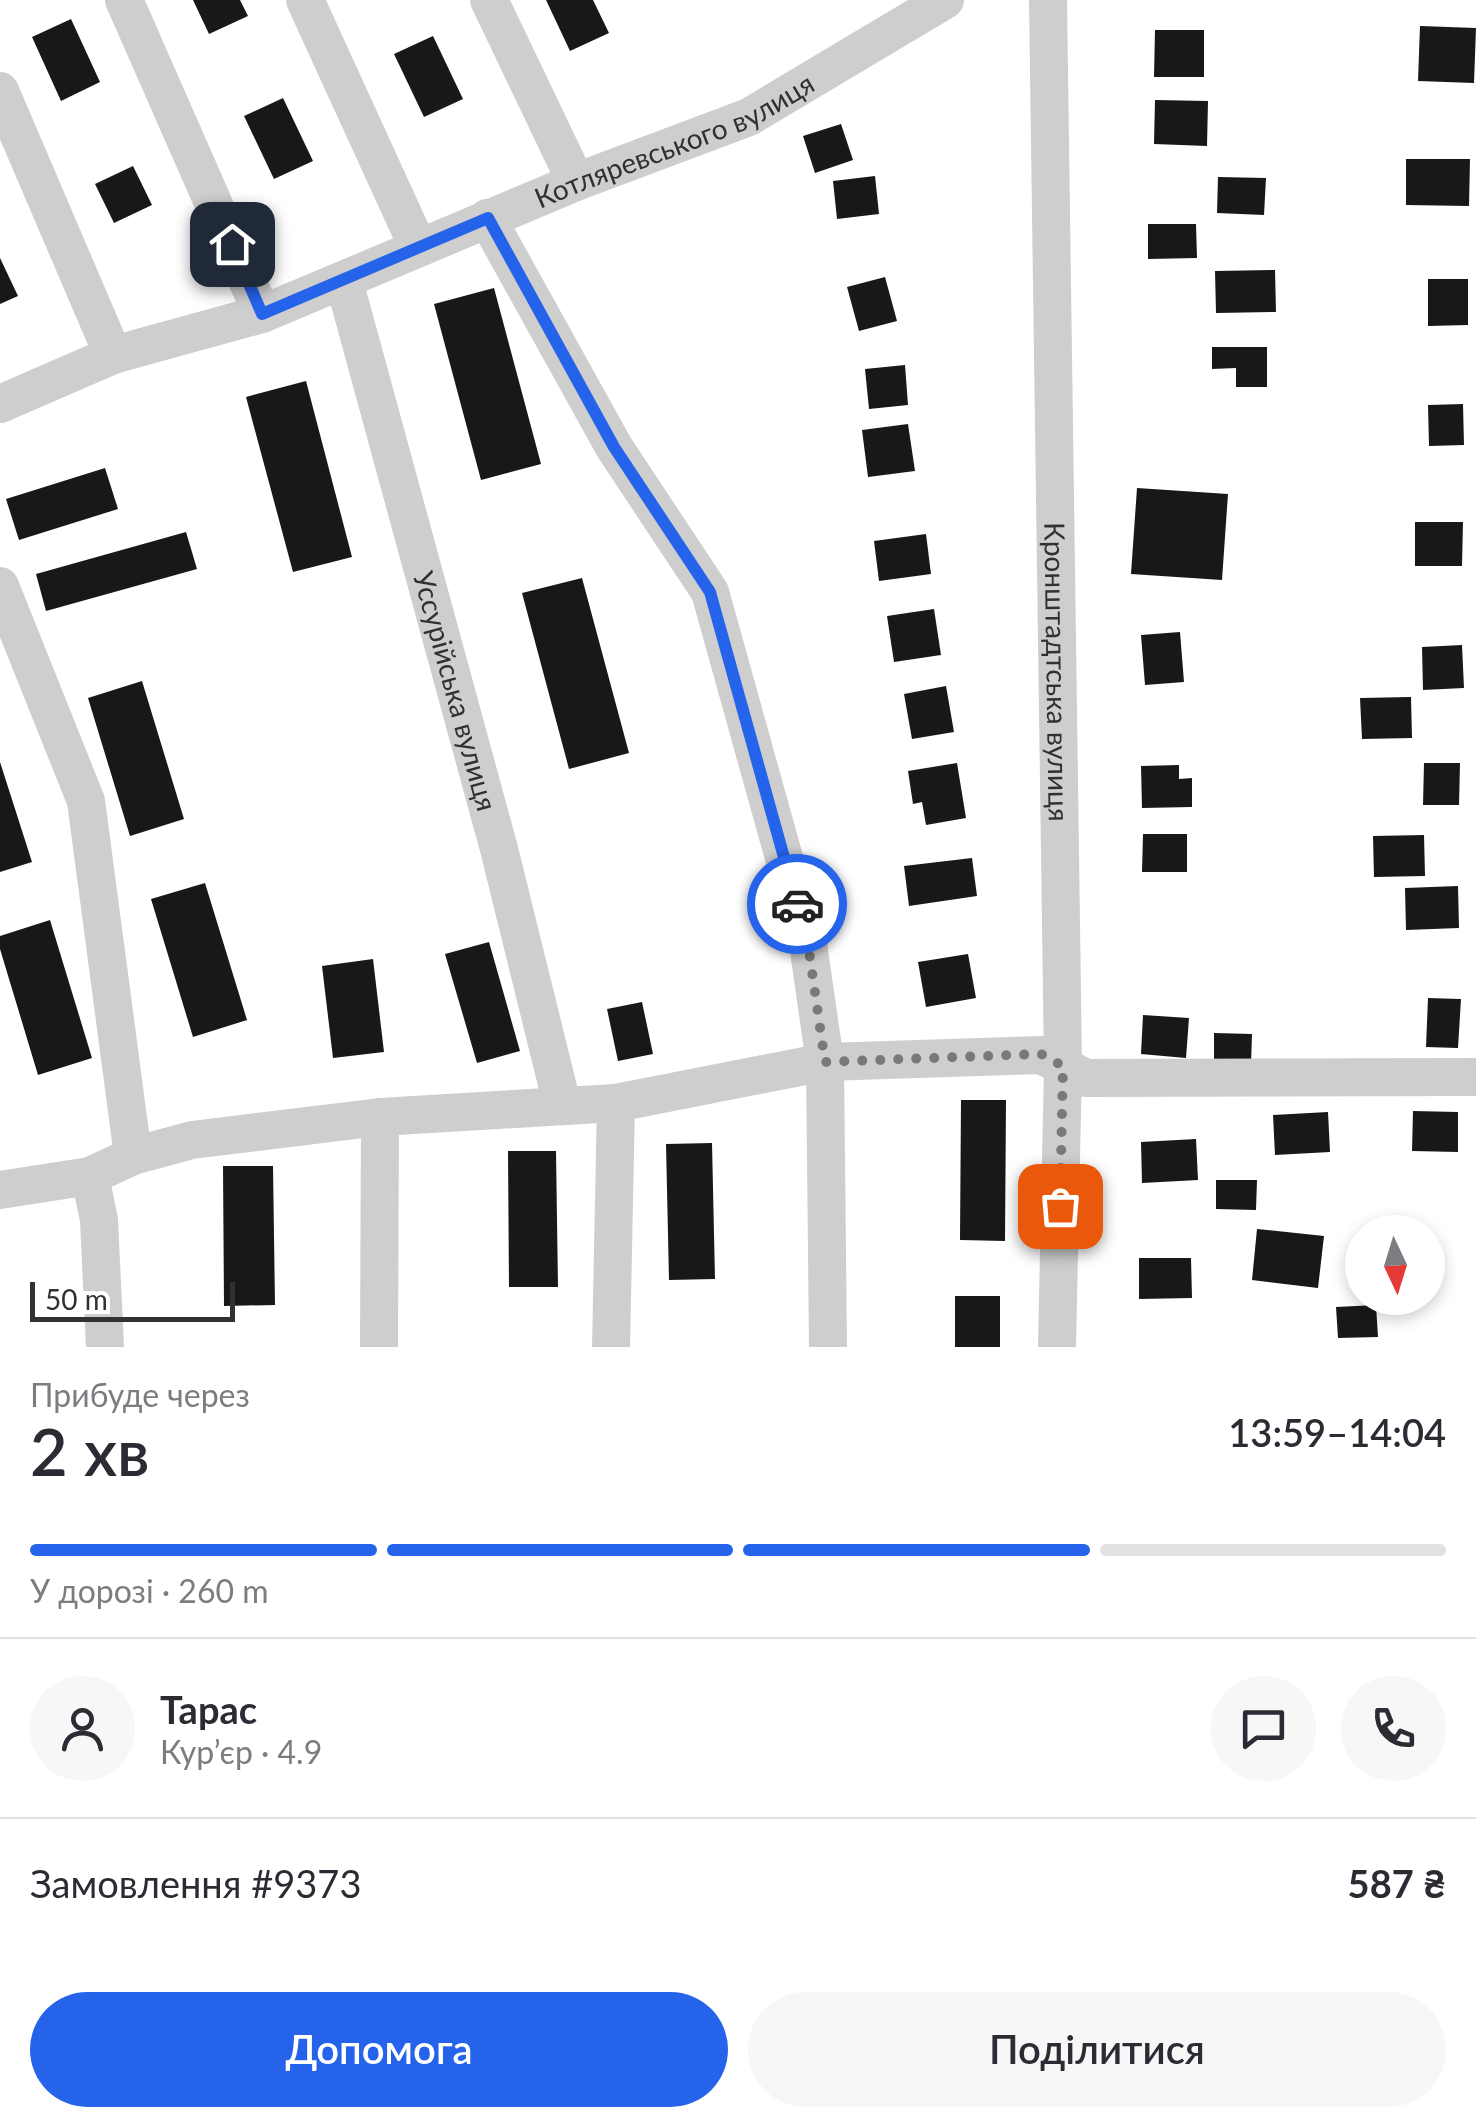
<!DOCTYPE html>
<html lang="uk">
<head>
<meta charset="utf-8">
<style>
	:root { --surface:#fff; --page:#f7f7f7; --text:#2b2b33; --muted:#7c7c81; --line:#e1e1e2; --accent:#2563eb }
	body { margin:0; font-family:Lato,sans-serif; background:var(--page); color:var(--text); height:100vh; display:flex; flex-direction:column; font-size:38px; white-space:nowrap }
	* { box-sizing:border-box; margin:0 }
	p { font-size:32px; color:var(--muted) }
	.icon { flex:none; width:55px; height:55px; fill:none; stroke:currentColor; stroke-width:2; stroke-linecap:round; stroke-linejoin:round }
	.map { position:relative; height:1347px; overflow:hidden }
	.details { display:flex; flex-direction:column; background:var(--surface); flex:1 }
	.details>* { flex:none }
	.needle { width:65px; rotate:176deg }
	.fabs { position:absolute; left:1345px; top:1215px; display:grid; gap:20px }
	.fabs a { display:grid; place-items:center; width:100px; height:100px; border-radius:50%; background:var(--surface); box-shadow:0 5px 15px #0003; font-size:50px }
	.scale { position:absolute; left:30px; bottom:25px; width:205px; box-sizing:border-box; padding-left:10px; border:5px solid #313131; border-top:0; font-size:28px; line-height:35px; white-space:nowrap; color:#313131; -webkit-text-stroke:8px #fff; paint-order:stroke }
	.pin { position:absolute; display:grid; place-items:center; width:85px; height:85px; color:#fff; margin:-42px; border-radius:20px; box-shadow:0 5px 15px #0006 }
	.courier { position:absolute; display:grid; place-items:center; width:100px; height:100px; margin:-50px; border:8px solid #2563eb; border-radius:50%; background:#fff; color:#222; box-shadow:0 2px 12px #0007 }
	.headline em { font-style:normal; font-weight:600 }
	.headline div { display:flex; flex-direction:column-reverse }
	.headline { display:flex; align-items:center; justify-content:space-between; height:170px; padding:0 30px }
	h1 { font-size:65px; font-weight:600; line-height:75px }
	.bar { display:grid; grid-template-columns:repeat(4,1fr); gap:15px 10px; align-content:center; height:120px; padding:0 30px }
	.bar i { height:12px; border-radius:8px; background:var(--line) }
	.bar .active { background:var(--accent) }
	.bar p { grid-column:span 4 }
	.line { display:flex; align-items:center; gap:25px; padding:0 30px; border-top:2px solid var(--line) }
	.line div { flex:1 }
	.round { display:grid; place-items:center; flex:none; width:105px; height:105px; border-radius:52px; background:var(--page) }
	.primary-button { display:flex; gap:20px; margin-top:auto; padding:20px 30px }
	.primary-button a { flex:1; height:115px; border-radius:60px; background:var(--accent); color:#fff; font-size:40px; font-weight:600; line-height:115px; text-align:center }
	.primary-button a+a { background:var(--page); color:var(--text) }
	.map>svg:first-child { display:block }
	.building { fill:#181818 }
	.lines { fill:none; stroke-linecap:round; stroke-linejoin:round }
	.minor { stroke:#cecece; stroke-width:38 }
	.done { stroke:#797979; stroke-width:10; stroke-dasharray:0 18 }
	.route { stroke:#2563eb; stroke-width:12 }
	.labels { text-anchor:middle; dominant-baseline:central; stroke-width:10; stroke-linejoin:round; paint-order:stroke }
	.street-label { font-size:28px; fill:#313131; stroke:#fff }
</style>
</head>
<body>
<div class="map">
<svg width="1476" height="1347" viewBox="0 0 1476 1347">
	<rect width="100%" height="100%" fill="#fff"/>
	<path class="building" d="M193,0h47l8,16 -39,18z
		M546,0h47l16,33 -39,18z
		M71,19l29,63 -39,19 -29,-64z
		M1420,26l56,2 -2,55 -56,-2z
		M1155,30h49v47h-50z
		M433,36l30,63 -39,18 -30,-63z
		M283,98l30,63 -39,18 -30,-63z
		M1155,100l53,1 -1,45 -53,-2z
		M841,124l12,36 -38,13 -12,-37z
		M1406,159h64l-1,47 -63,-1z
		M133,166l19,39 -38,18 -19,-39z
		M875,176l4,38 -42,5 -4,-38z
		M1218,177l48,1 -2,37 -47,-2z
		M1148,224h48l1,34 -49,1z
		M0,258l18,38 -18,8z
		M1275,270l1,42 -60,1 -1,-42z
		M885,277l12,44 -38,10 -12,-44z
		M1428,279h40v46l-40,1z
		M494,288l47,176 -60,16 -47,-176z
		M1212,347h55v40h-31v-19l-24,1z
		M905,365l3,40 -39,4 -4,-40z
		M306,381l46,176 -59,15 -47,-175z
		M1463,404l1,41 -35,1 -1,-41z
		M908,424l7,47 -47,6 -6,-47z
		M105,468l13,41 -99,31 -13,-41z
		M1137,488l91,6 -6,86 -91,-6z
		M1415,522h48l-1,44h-47z
		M186,532l11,37 -151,42 -10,-37z
		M926,534l5,40 -52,7 -5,-40z
		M582,578l47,175 -60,16 -47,-176z
		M934,609l7,46 -47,7 -7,-46z
		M1180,632l4,50 -39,3 -4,-50z
		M1462,645l2,43 -41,2 -1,-43z
		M142,681l42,138 -54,17 -42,-138z
		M946,686l8,46 -42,7 -8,-45z
		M1411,697l1,41 -50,1 -2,-41z
		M0,762l32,100 -32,10z
		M957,763l9,55 -40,7 -4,-23 -9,2 -5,-33z
		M1424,763h36l-1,42h-36z
		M1179,765v14l13,-1v29l-50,1 -1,-42z
		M1143,834h44v38h-45z
		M1424,835l1,41 -51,1 -1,-41z
		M972,858l5,38 -68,10 -5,-40z
		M205,883l42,137 -54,17 -42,-138z
		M1458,886l1,42 -53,2 -1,-42z
		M50,920l42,138 -54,17 -38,-126v-13z
		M489,942l31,109 -43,12 -32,-109z
		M968,954l8,44 -50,9 -8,-45z
		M373,959l11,93 -51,6 -11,-92z
		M1428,998l33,1 -3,49 -32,-1z
		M642,1002l11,52 -35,7 -11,-52z
		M1143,1015l46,3 -3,40 -45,-4z
		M1214,1033l38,1 -1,30 -37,-1z
		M961,1100h45l-1,141 -45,-1z
		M1413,1111l45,1v40l-46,-1z
		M1328,1112l2,40 -55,3 -2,-40z
		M1196,1139l2,41 -56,3 -1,-41z
		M712,1143l3,136 -46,1 -3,-136z
		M508,1151h48l2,136h-49z
		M223,1166h50l2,139 -51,1z
		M1216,1180h41l-1,30 -40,-1z
		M1257,1229l67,7 -6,52 -66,-8z
		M1139,1258h52l1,40 -53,1z
		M955,1296h45v51h-45z
		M1376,1305l2,32 -40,1 -2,-31z"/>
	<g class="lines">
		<g class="minor">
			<path d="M124,0l138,314"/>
			<path d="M305,0l113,247"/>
			<path d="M489,0l87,182"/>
			<path id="s1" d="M1048,0l15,1066 -6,281"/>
			<path d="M0,91l113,264"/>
			<path d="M487,218l127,229 96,145 98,352 17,118 3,285"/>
			<path id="s2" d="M344,281l155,568 63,255"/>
			<path id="s3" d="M0,404l113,-49 149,-41 314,-132 173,-65 196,-117"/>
			<path d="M0,586l86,215 47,355"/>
			<path d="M90,1176l9,44 6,127"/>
			<path d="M0,1190l90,-14 43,-20 59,-16 188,-23 236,-14 209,-41 216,-7 45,23 390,-1"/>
			<path d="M379,1347l1,-230"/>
			<path d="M611,1347l5,-244"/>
		</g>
	</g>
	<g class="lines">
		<path class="done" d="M797,904l11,40 17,118 216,-8 22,12 -3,140"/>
		<path class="route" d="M232,244l30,70 226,-96 126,229 96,145 87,312"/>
	</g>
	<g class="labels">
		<g class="street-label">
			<text stroke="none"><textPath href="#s3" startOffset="725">Котляревського вулиця</textPath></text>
			<text stroke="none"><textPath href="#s1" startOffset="672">Кронштадтська вулиця</textPath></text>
			<text stroke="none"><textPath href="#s2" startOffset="425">Уссурійська вулиця</textPath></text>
		</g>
	</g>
</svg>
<div class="fabs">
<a><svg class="needle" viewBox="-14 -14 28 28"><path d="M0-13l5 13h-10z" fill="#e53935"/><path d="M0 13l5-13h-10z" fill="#7c7c81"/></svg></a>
</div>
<div class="scale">50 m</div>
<div class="pin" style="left:1060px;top:1206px;background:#ea580c"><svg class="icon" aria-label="bag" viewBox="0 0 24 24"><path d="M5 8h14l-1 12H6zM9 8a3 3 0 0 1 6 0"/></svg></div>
<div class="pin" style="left:232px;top:244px;background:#1f2937"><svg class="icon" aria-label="home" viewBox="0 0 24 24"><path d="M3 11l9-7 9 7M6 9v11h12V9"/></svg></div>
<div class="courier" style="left:797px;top:904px"><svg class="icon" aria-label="car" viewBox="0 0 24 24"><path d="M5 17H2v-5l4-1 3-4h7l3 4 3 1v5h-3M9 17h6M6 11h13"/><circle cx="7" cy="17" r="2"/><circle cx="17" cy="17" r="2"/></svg></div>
</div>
<section class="details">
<div class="headline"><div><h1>2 хв</h1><p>Прибуде через</p></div><em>13:59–14:04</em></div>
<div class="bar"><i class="active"></i><i class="active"></i><i class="active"></i><i></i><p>У дорозі · 260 m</p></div>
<div class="line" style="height:180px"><a class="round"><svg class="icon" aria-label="person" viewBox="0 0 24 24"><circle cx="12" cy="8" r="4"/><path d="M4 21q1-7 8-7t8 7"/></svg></a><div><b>Тарас</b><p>Кур’єр · 4.9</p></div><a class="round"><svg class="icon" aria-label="chat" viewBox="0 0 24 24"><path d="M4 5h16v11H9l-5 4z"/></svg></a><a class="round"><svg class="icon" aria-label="phone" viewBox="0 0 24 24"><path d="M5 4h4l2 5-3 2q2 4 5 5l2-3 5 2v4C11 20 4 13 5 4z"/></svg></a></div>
<div class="line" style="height:130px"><div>Замовлення #9373</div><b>587 ₴</b></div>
<div class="primary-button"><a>Допомога</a><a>Поділитися</a></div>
</section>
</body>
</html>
